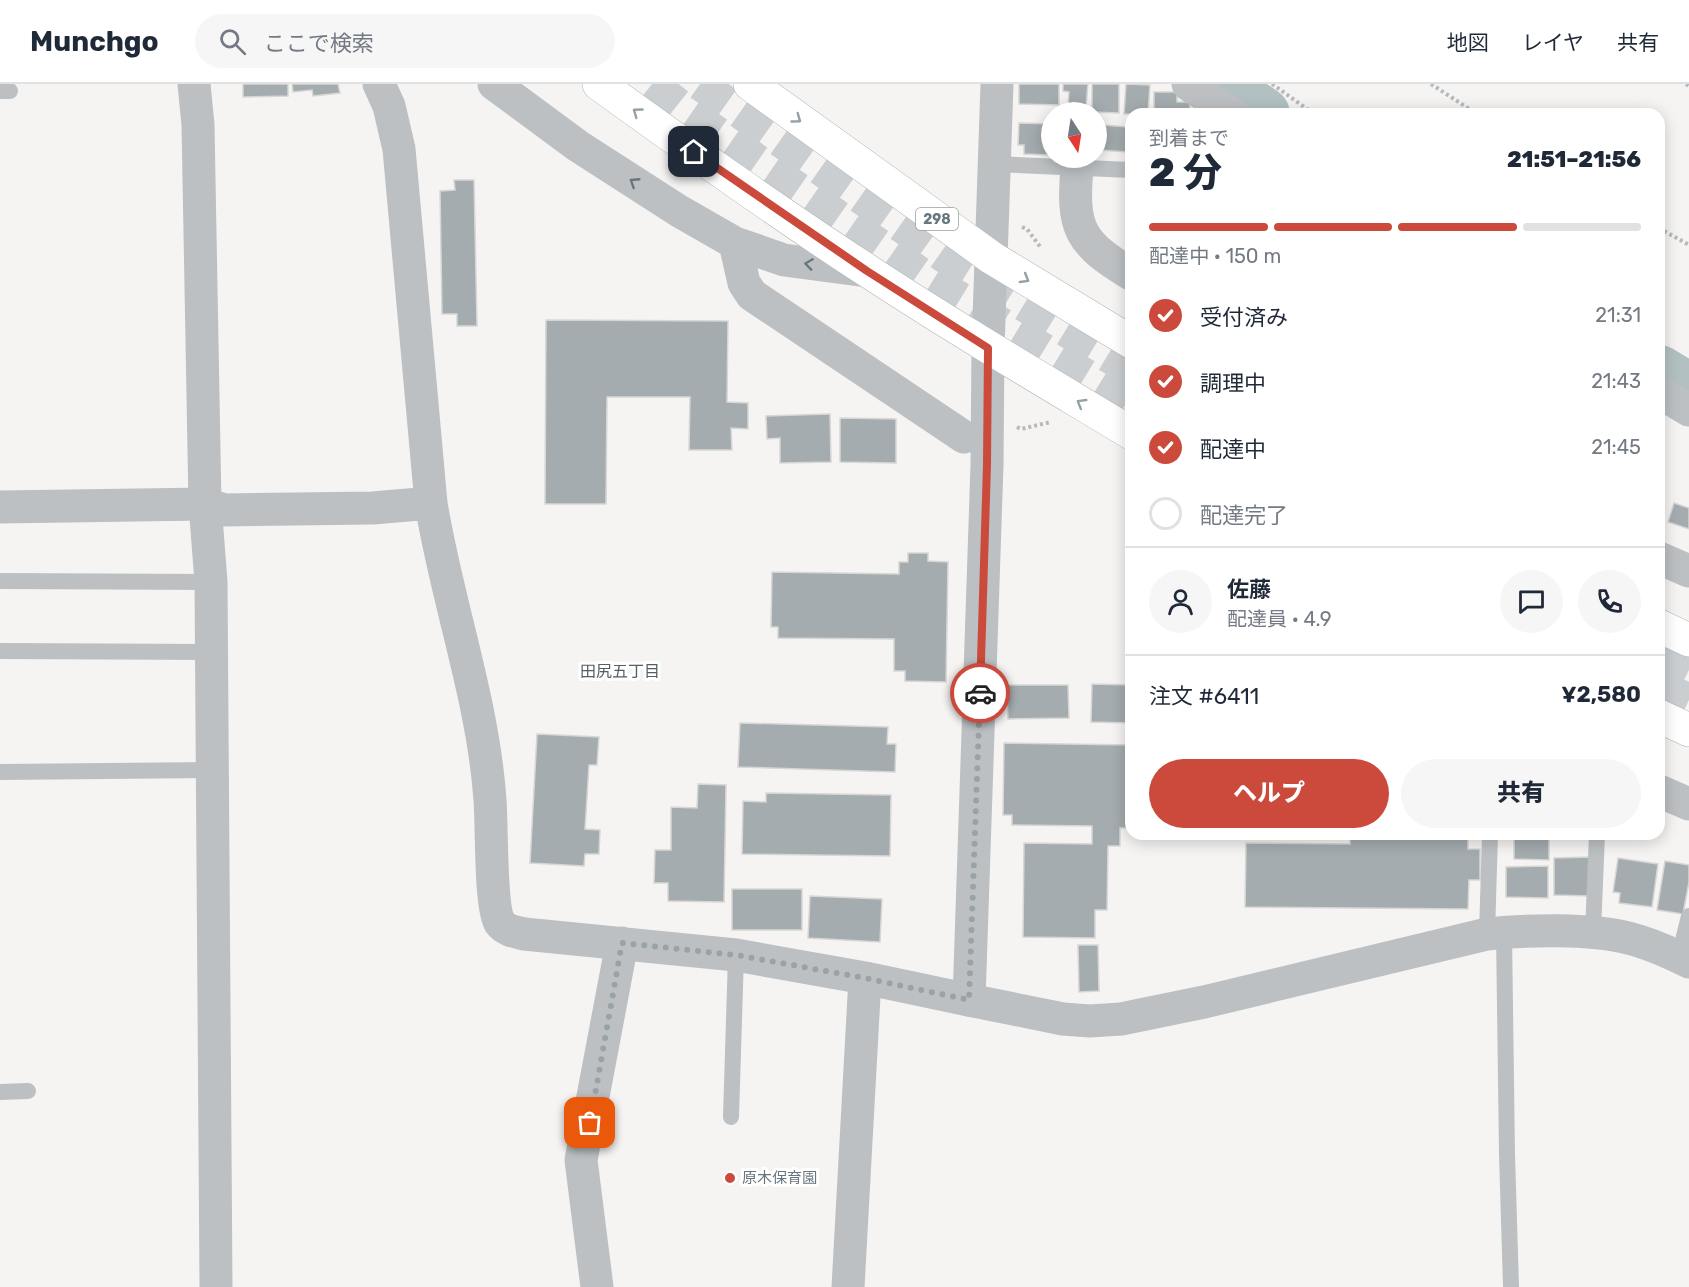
<!DOCTYPE html>
<html lang="ja">
<head>
<meta charset="utf-8">
<style>
	:root { --surface:#fff; --page:#f6f6f7; --text:#1f2937; --muted:#747a83; --line:#e0e1e3; --accent:#cb4a3b }
	body { margin:0; font-family:Rubik,"Noto Sans JP",sans-serif; background:var(--page); color:var(--text); height:100vh; display:flex; flex-direction:column; font-size:22px; white-space:nowrap }
	* { box-sizing:border-box; margin:0 }
	p { font-size:20px; color:var(--muted) }
	.icon { flex:none; width:33px; height:33px; fill:none; stroke:currentColor; stroke-width:2; stroke-linecap:round; stroke-linejoin:round }
	.map { position:relative; flex:1; overflow:hidden }
	.panel { position:absolute; left:1125px; top:24px; width:540px; height:732px; display:flex; flex-direction:column; background:var(--surface); border-radius:18px; box-shadow:0 3px 15px #0003 }
	.panel>* { flex:none }
	.needle { width:39px; rotate:168deg }
	.controls { position:absolute; left:1041px; top:18px; display:grid; gap:12px }
	.controls a { display:grid; place-items:center; width:66px; height:66px; border-radius:50%; background:var(--surface); box-shadow:0 3px 15px #0003; font-size:30px }
	.pin { position:absolute; display:grid; place-items:center; width:51px; height:51px; color:#fff; margin:-26px; border-radius:12px; box-shadow:0 3px 9px #0006 }
	.courier { position:absolute; display:grid; place-items:center; width:60px; height:60px; margin:-30px; border:4px solid #cb4a3b; border-radius:50%; background:#fff; color:#222; box-shadow:0 2px 8px #0007 }
	.overview em { font-style:normal; font-weight:800 }
	.overview div { display:flex; flex-direction:column-reverse }
	.overview { display:flex; align-items:center; justify-content:space-between; height:102px; padding:0 24px }
	h1 { font-size:39px; font-weight:800; line-height:45px }
	.bar { display:grid; grid-template-columns:repeat(4,1fr); gap:9px 6px; align-content:center; height:72px; padding:0 24px }
	.bar i { height:8px; border-radius:4px; background:var(--line) }
	.bar .current { background:var(--accent) }
	.bar p { grid-column:span 4 }
	.line { display:flex; align-items:center; gap:15px; padding:0 24px; border-top:2px solid var(--line) }
	.line div { flex:1 }
	.round { display:grid; place-items:center; flex:none; width:63px; height:63px; border-radius:32px; background:var(--page) }
	ol { padding:0 24px; list-style:none }
	li { display:flex; align-items:center; gap:18px; height:66px }
	li p { margin-inline-start:auto }
	li .icon { padding:6px; border-radius:50%; background:var(--accent); color:#fff; stroke-width:4 }
	li:last-child { color:var(--muted) }
	li i { width:33px; height:33px; border:3px solid var(--line); border-radius:50% }
	.primary-button { display:flex; gap:12px; margin-top:auto; padding:12px 24px }
	.primary-button a { flex:1; height:69px; border-radius:36px; background:var(--accent); color:#fff; font-size:24px; font-weight:800; line-height:69px; text-align:center }
	.primary-button a+a { background:var(--page); color:var(--text) }
	header { display:flex; align-items:center; gap:36px; box-sizing:border-box; height:84px; padding:0 30px; background:var(--surface); border-bottom:2px solid var(--line) }
	header strong { font-size:28px }
	nav { display:flex; gap:33px; margin-inline-start:auto; font-size:21px }
	.search { width:420px; height:54px; background:var(--page); display:flex; align-items:center; gap:15px; box-sizing:border-box; padding:0 21px; border-radius:33px; color:var(--muted); font-size:22px }
	.map>svg:first-child { display:block }
	.lines { fill:none; stroke-linecap:round; stroke-linejoin:round }
	.river { stroke:#b3c0c2; stroke-width:54 }
	.building { fill:#a4acb0; stroke:#d6d6d4; stroke-width:1.5 }
	.motorway-tunnel { stroke:#cbced0; stroke-width:33; stroke-dasharray:33 16; stroke-linecap:butt }
	.trunk-casing { stroke:#b0b4b6; stroke-width:34 }
	.path { stroke:#b6b9bb; stroke-width:4; stroke-dasharray:3 3; stroke-linecap:butt }
	.service { stroke:#bcc0c3; stroke-width:16 }
	.minor { stroke:#bcc0c3; stroke-width:33 }
	.tertiary { stroke:#bcc0c3; stroke-width:33 }
	.trunk { stroke:#fff; stroke-width:33 }
	.oneway { stroke:#95a0a5 }
	.oneway2 { stroke:#68777f }
	.done { stroke:#99a3a7; stroke-width:6; stroke-dasharray:0 10.8 }
	.route { stroke:#cb4a3b; stroke-width:8 }
	.poi-dot { fill:#cb4a3b; stroke:#fff; stroke-width:2 }
	.labels { text-anchor:middle; dominant-baseline:central; stroke-width:6; stroke-linejoin:round; paint-order:stroke }
	.shield { fill:#fff; stroke:#95a0a5; stroke-width:1.5 }
	.shield-label { font-size:14px; font-weight:bold; fill:#68777f }
	.poi-label { font-size:15px; fill:#68777f; stroke:#fff; text-anchor:start }
	.neighbourhood-label { font-size:16px; fill:#556065; stroke:#fff }
</style>
</head>
<body>
<header>
<strong>Munchgo</strong>
<div class="search"><svg class="icon" aria-label="search" viewBox="0 0 24 24"><circle cx="10" cy="10" r="6"/><path d="M15 15l6 6"/></svg>ここで検索</div>
<nav><a>地図</a><a>レイヤ</a><a>共有</a></nav>
</header>
<div class="map">
<svg width="1689" height="1203" viewBox="0 0 1689 1203">
	<rect width="100%" height="100%" fill="#f5f4f2"/>
	<g class="lines">
		<path class="river" d="M1219,0l44,30
			M1659,288l30,18"/>
	</g>
	<path class="building" d="M243,0h45v12l-45,1z
		M292,0h46l2,9 -27,3 -1,-6 -19,2z
		M1019,0h40v21l-40,-1z
		M1063,0h25l-2,23 -18,-1 1,-14 -6,-1z
		M1092,0h27v29l-27,-1z
		M1126,0l24,1 -2,29h-24z
		M1154,8h23v10h13v12h-36z
		M1019,39l33,1v31l-28,-1v-9h-6z
		M1101,41l28,2 -2,25 -27,-2z
		M454,96h20l3,146h-20v-12h-15l-2,-123 15,-1z
		M546,236l182,1 -1,81 21,1v26l-17,-1 1,22h-43l1,-53h-83l-1,107h-61z
		M830,330l1,48 -51,1v-25l-13,1 -1,-23z
		M840,334l56,1v44l-56,-1z
		M1674,419l15,5v21l-21,-7z
		M908,469h20v8l20,1 -2,120 -41,-1v-10h-11v-32l-116,-1v-11h-7l1,-55 127,2v-12h9z
		M1092,600l39,1v38l-40,-1z
		M1007,601h61l1,33 -61,1z
		M740,639l148,4 -1,17h9l-1,28 -157,-5z
		M537,650l62,3 -2,28h-8l-4,64 15,1 -1,24h-14l-1,12 -54,-3z
		M1004,659l127,2v83h-11v18h-12l-1,64h-12v28l-72,-1 1,-94 68,1v-18l-80,-1v-10h-9z
		M698,700l28,1 -2,117 -56,-1v-18h-14l1,-33h16v-43l26,1z
		M766,709l125,2 -1,61 -148,-2 1,-53 23,1z
		M1514,750h35v26l-35,-1z
		M1350,752h118v13h12v31h-11l-1,29 -223,-2 1,-64 104,1z
		M1589,773v39l-35,-1v-37z
		M1618,774l40,6 -6,43 -33,-4 1,-10 -7,-1z
		M1665,777l24,4v17l-6,32 -26,-4z
		M1548,782v32l-42,-1v-30z
		M732,805h70v41h-70z
		M810,812l72,3 -2,43 -72,-4z
		M1078,861h20l1,46 -20,1z"/>
	<g class="lines">
		<path class="motorway-tunnel" d="M652,0l38,30 240,166 201,123
			M700,0l245,173 186,113
			M1659,572l30,15
			M1659,602l30,14"/>
		<g class="trunk-casing">
			<path id="trunk" d="M599,0c89,64 178,128 269,187 86,57 175,109 263,162
				M750,0l242,174 139,84
				M1659,542l30,14
				M1659,632l30,14"/>
		</g>
		<path class="path" d="M1272,0l42,30
			M1431,0l46,30
			M1686,0l3,2
			M1022,143l5,2 14,19
			M1659,144l30,17
			M1017,343l4,2 30,-7"/>
		<path class="service" d="M0,7h10
			M995,80l136,6
			M0,497l211,1
			M0,567l212,1
			M0,688l213,-2
			M1593,848l4,-98
			M1504,849l3,221 4,133
			M1487,850l3,-100
			M1679,873l10,-41
			M0,1008l28,-1
			M731,1033l5,-162"/>
		<path class="minor" d="M194,0l4,41 7,379 6,78 5,705
			M379,0l10,22 10,43 32,354c16,99 52,196 59,297 2,23 0,108 10,123 5,7 16,9 24,11l212,21 129,23 104,22 18,-535 1,-117
			M494,0l84,62 101,65 56,32 49,17 83,11
			M1188,0l44,30
			M1077,83c-5,61 1,75 54,107
			M735,159l9,40 8,12 212,142
			M1659,308l30,18
			M0,423l205,-3 20,6 148,-2 58,-5
			M1659,474l30,13
			M1659,707l30,13
			M597,1203l-16,-127 41,-217
			M848,1203l17,-309"/>
		<path class="tertiary" d="M988,264l9,-264
			M969,916l94,19 27,2 31,-2 83,-17 283,-68c41,-4 102,-6 141,4 21,5 41,14 61,24"/>
		<use href="#trunk" class="trunk"/>
	</g>
	<defs><path id="oneway-chevron" d="M-2-3.5L2.5 0L-2 3.5" fill="none" stroke-width="1.6" stroke-linecap="round" stroke-linejoin="round" transform="scale(1.5)"/></defs>
	<g class="oneway">
		<use href="#oneway-chevron" transform="translate(637 28) rotate(-144)"/>
		<use href="#oneway-chevron" transform="translate(797 35) rotate(36)"/>
		<use href="#oneway-chevron" transform="translate(1025 195) rotate(31)"/>
		<use href="#oneway-chevron" transform="translate(1081 319) rotate(-149)"/>
	</g>
	<g class="oneway2">
		<use href="#oneway-chevron" transform="translate(634 98) rotate(-147)"/>
		<use href="#oneway-chevron" transform="translate(809 180) rotate(-172)"/>
	</g>
	<g class="lines">
		<path class="done" d="M590,1039l32,-180 114,12 129,23 104,22 11,-307"/>
		<path class="route" d="M694,68l173,119 121,77 -1,117 -7,228"/>
	</g>
	<circle class="poi-dot" cx="730" cy="1094" r="6"/>
	<g class="labels">
		<rect class="shield" x="916" y="124" width="42" height="22" rx="4.5"/>
		<g class="shield-label">
			<text x="937" y="135">298</text>
		</g>
		<g class="poi-label">
			<text x="742" y="1094">原木保育園</text>
		</g>
		<g class="neighbourhood-label">
			<text x="620" y="587">田尻五丁目</text>
		</g>
	</g>
</svg>
<div class="controls">
<a><svg class="needle" viewBox="-14 -14 28 28"><path d="M0-13l5 13h-10z" fill="#e53935"/><path d="M0 13l5-13h-10z" fill="#747a83"/></svg></a>
</div>
<div class="pin" style="left:590px;top:1039px;background:#ea580c"><svg class="icon" aria-label="bag" viewBox="0 0 24 24"><path d="M5 8h14l-1 12H6zM9 8a3 3 0 0 1 6 0"/></svg></div>
<div class="pin" style="left:694px;top:68px;background:#1f2937"><svg class="icon" aria-label="home" viewBox="0 0 24 24"><path d="M3 11l9-7 9 7M6 9v11h12V9"/></svg></div>
<div class="courier" style="left:980px;top:609px"><svg class="icon" aria-label="car" viewBox="0 0 24 24"><path d="M5 17H2v-5l4-1 3-4h7l3 4 3 1v5h-3M9 17h6M6 11h13"/><circle cx="7" cy="17" r="2"/><circle cx="17" cy="17" r="2"/></svg></div>
<section class="panel">
<div class="overview"><div><h1>2 分</h1><p>到着まで</p></div><em>21:51–21:56</em></div>
<div class="bar"><i class="current"></i><i class="current"></i><i class="current"></i><i></i><p>配達中 · 150 m</p></div>
<ol>
<li><svg class="icon" aria-label="check" viewBox="0 0 24 24"><path d="M5 12l5 5 9-10"/></svg>受付済み<p>21:31</p></li>
<li><svg class="icon" aria-label="check" viewBox="0 0 24 24"><path d="M5 12l5 5 9-10"/></svg>調理中<p>21:43</p></li>
<li><svg class="icon" aria-label="check" viewBox="0 0 24 24"><path d="M5 12l5 5 9-10"/></svg>配達中<p>21:45</p></li>
<li><i></i>配達完了</li>
</ol>
<div class="line" style="height:108px"><a class="round"><svg class="icon" aria-label="person" viewBox="0 0 24 24"><circle cx="12" cy="8" r="4"/><path d="M4 21q1-7 8-7t8 7"/></svg></a><div><b>佐藤</b><p>配達員 · 4.9</p></div><a class="round"><svg class="icon" aria-label="chat" viewBox="0 0 24 24"><path d="M4 5h16v11H9l-5 4z"/></svg></a><a class="round"><svg class="icon" aria-label="phone" viewBox="0 0 24 24"><path d="M5 4h4l2 5-3 2q2 4 5 5l2-3 5 2v4C11 20 4 13 5 4z"/></svg></a></div>
<div class="line" style="height:78px"><div>注文 #6411</div><b>¥2,580</b></div>
<div class="primary-button"><a>ヘルプ</a><a>共有</a></div>
</section>
</div>
</body>
</html>
